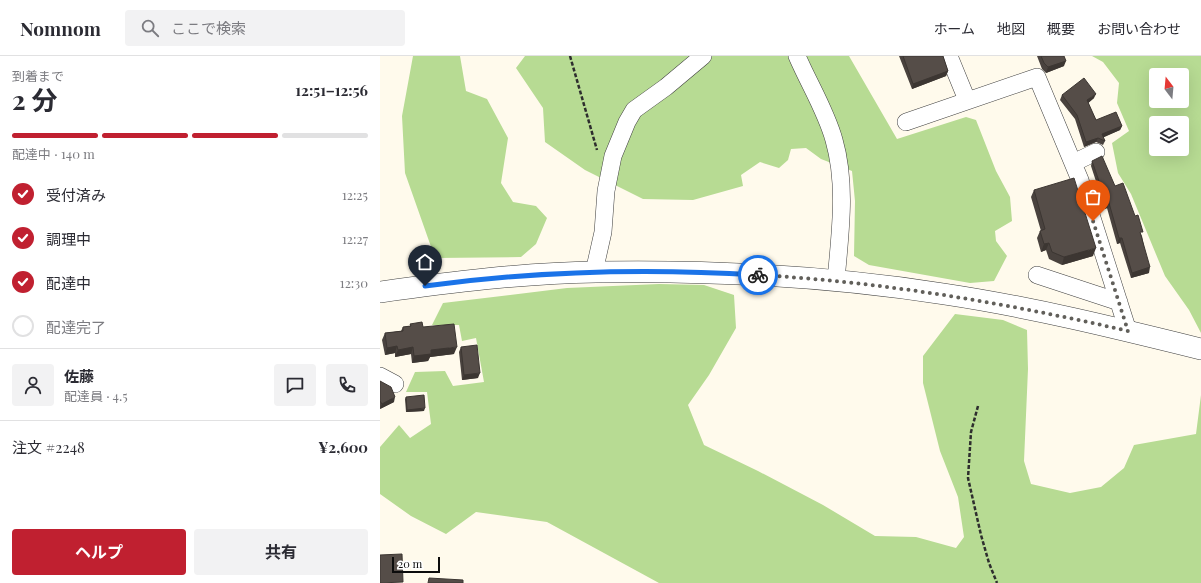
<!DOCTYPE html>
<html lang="ja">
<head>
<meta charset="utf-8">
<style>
	:root { --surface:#fff; --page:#f2f2f3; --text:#2b2b33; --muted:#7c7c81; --line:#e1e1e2; --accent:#c02030 }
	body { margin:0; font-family:"Playfair Display","Noto Sans JP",serif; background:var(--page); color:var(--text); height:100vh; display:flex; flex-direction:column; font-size:15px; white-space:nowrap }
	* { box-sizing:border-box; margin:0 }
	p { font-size:13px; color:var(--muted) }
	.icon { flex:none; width:22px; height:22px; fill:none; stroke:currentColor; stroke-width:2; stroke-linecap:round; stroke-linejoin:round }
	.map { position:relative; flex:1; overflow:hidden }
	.panel { display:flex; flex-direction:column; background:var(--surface); width:380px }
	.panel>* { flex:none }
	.needle { width:26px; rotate:344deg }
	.tools { position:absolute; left:769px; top:12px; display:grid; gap:8px }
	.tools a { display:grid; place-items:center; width:40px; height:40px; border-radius:4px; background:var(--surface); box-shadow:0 4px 16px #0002; font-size:20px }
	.scale { position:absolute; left:12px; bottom:10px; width:48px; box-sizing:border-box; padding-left:4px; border:2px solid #0c0c0c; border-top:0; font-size:11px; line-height:14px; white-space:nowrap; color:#0c0c0c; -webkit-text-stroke:3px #fff; paint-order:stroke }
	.pin { position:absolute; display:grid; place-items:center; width:34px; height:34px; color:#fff; margin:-41px -17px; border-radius:50% 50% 50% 0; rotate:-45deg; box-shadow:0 0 4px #0007 }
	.pin .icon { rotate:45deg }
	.courier { position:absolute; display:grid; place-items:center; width:40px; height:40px; margin:-20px; border:3px solid #1a73e8; border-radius:50%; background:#fff; color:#222; box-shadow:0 1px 5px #0007 }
	.overview em { font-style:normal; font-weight:700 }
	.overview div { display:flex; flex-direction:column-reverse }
	.overview { display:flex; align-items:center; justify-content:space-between; height:68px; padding:0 12px }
	h1 { font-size:26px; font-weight:700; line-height:30px }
	.bar { display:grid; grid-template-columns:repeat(4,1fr); gap:6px 4px; align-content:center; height:48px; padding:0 12px }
	.bar i { height:5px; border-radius:3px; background:var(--line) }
	.bar .selected { background:var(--accent) }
	.bar p { grid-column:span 4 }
	.line { display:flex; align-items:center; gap:10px; padding:0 12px; border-top:1px solid var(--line) }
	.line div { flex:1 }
	.round { display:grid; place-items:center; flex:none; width:42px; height:42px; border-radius:4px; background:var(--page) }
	ol { padding:0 12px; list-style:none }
	li { display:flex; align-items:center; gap:12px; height:44px }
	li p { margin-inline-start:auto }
	li .icon { padding:4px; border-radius:50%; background:var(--accent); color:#fff; stroke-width:4 }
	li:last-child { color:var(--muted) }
	li i { width:22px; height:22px; border:2px solid var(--line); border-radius:50% }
	.button { display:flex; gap:8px; margin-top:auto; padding:8px 12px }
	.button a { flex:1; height:46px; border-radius:4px; background:var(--accent); color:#fff; font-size:16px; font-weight:700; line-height:46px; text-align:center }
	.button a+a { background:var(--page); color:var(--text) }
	header { display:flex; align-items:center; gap:24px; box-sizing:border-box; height:56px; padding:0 20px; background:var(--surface); border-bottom:1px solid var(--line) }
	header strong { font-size:19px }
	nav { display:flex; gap:22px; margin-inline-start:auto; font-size:14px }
	.search { width:280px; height:36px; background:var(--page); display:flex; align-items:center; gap:10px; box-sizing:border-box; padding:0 14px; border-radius:4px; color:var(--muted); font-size:15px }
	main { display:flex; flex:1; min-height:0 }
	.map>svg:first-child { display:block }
	.forest { fill:#b7db93; fill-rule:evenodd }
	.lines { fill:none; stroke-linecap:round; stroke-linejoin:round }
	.minor-casing { stroke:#3f3f3f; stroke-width:18 }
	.tertiary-casing { stroke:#3f3f3f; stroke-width:22 }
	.path { stroke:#2e2e2e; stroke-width:2.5; stroke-dasharray:4 2; stroke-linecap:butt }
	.minor { stroke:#fff; stroke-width:17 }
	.tertiary { stroke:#fff; stroke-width:21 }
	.wall { fill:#49423e }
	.shaded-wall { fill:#3c3632 }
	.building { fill:#554d48; stroke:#3c3632 }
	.done { stroke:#615f5a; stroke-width:4; stroke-dasharray:0 7.2 }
	.route { stroke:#1a73e8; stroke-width:5 }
</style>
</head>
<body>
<header>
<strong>Nomnom</strong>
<div class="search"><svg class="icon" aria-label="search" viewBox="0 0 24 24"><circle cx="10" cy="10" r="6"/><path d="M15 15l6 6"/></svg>ここで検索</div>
<nav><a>ホーム</a><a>地図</a><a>概要</a><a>お問い合わせ</a></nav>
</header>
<main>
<section class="panel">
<div class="overview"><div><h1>2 分</h1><p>到着まで</p></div><em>12:51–12:56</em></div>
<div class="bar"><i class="selected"></i><i class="selected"></i><i class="selected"></i><i></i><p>配達中 · 140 m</p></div>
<ol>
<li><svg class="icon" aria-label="check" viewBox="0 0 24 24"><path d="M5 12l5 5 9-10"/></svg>受付済み<p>12:25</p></li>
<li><svg class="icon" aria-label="check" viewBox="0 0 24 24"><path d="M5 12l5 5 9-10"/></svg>調理中<p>12:27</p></li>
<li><svg class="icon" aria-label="check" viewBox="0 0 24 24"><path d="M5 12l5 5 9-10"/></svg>配達中<p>12:30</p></li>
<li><i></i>配達完了</li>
</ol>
<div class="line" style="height:72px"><a class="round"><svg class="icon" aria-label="person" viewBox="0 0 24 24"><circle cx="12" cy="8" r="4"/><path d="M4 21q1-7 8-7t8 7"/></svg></a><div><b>佐藤</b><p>配達員 · 4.5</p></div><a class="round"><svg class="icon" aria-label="chat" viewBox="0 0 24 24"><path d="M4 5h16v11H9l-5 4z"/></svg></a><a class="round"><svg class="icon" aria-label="phone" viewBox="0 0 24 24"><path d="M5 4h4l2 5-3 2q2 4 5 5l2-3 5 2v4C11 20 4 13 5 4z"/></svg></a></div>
<div class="line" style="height:52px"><div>注文 #2248</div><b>¥2,600</b></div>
<div class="button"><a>ヘルプ</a><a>共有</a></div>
</section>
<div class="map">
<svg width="821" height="527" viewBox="0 0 821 527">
	<rect width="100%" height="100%" fill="#fffaec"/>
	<path class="forest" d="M33,0h47l6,35 21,8 21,39 -7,45 12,19 23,4 11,12 -11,26 -15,13 -86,1 -30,-85 -3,-57z
		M145,0h324l48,83 69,-22 10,3 20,51 14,26 2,24 -17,10 1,10 11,15 -13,25 -24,2 -101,-18 -15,-9 1,-55 -3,-30 -31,-12 -15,-11 -15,1 -3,11 -9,8 -19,-6 -19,13 2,11 -50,14 -50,-1 -58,-29 -40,-28 -2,-34 -27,-40z
		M712,0h109v277l-12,-23 -24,-34 -34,-82 -13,-21 -6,-30 17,-12 -12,-28 2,-20 -16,-21zM776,19h26v26h-26zM776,67h26v26h-26z
		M279,228l45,1 30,10 2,33 -27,47 -21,30 16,40 54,26 65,34 52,31 41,1 40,11 8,-11 -6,-40 -18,-46 -17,-68v-27l32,-42 48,6 24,10 1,39 -4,92 7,23 39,9 31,-6 23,-19 10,-23 62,-11 5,-39v188h-542l-112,-61 -71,-10 -30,22 -35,-18 -31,-22v-47l19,-22 11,13 21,-14 -4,-32h-21l9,-20 30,-1 8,15 31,-4 -8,-44 -14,3 -3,-16h-27l11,-22 124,-15z"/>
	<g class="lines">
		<g class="minor-casing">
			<path id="minor" d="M417,0c12,28 29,55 37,84 13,45 6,94 2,140
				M569,0l18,44
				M526,66l131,-45 43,103 48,151
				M693,107l23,-11
				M214,216l9,-40 3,-41 7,-35 14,-34 7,-12 32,-23 37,-31
				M657,219l82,27
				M0,320l15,8"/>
		</g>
		<g class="tertiary-casing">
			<path id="tertiary" d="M0,236c71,-10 144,-19 216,-20 116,-2 233,4 348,22 87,13 172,34 257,55"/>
		</g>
		<path class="path" d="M190,0l27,94
			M598,350l-7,26 -3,46 13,57 8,28 8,20"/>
		<use href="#minor" class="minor"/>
		<use href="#tertiary" class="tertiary"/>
	</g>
	<path class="wall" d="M519,0h44l5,15 -2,5 -34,13z
		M657,0h27v10l-18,7 -4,-4z
		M682,39l32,3 -6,5 8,17 26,6 -2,4 -17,7 2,4 -2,4 -7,-3 -12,5 -9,-28 -15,-19z
		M712,105l23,25 27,50 7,37 -18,5 -11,-35 -3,1 -10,-36 -2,1 -14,-43z
		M654,134l59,66 -31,9 -13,-6 -3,-9 -5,2 -4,-14 3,-7h1l-10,-34z
		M30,268l13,3 31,27 -24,3 -2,4 -16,2 -1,-9 -16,3v-4l-10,2 -3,-15 3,-7 16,-2 2,-4 7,-1z
		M81,291l17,31 -16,2 -3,-28z
		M0,325l14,21 -14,7z
		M26,341l18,14 -18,1 -1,-13z"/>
	<path class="shaded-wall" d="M686,5l-2,5 -18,7 2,-6z
		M568,15l-2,5 -34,13 1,-5z
		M716,38l-2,4 -8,7 1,-5z
		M742,70l-2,4 -20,9 2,-5z
		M718,82l-2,4 -12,5 2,-5z
		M729,147l-2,5 -2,1 2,-5z
		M739,182h3l-2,5 -3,1z
		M669,187l-3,7 -5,2 3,-8z
		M716,192l-3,8 -31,9 2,-8z
		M770,211l-1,6 -18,5 1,-5z
		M17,290l-2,7 -10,2 2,-7z
		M33,291l-2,7 -16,3 3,-7z
		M77,291l-3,7 -24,3 -2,4 -16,2 2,-7 17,-6z
		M100,317l-2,5 -16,2 2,-5z
		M15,341l-1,5 -14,7 2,-5z
		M45,352l-1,3 -18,1 1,-2z"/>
	<path class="building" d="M523,0h40l5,15 -35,13z
		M661,0h23l2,5 -18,6 -4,-4z
		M704,22l12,16 -9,6 9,20 20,-8 6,14 -20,8 3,7 -7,-3 -12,4 -9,-27 -15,-20z
		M722,100l13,30 8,-3 12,33 3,-1 5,17h-3l10,35 -18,6 -10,-35h-3l-10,-35 -2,1 -15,-43z
		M694,122l22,70 -32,9 -12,-5 -3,-9 -5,1 -4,-13 5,-2 -11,-39z
		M42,266l1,5 31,-3 3,23 -26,3v4l-17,2 -1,-9 -15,3 -1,-4 -10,2 -2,-15 18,-2v-4l8,-1 -1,-2z
		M97,289l3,28 -16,2 -3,-28z
		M0,325l11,6 4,10 -13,7 -2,-3z
		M44,339l1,13 -18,2 -1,-13z
		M22,498l1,28 -23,1v-28z
		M49,522l34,2v3h-35z"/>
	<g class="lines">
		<path class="done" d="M378,219c125,7 248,28 370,56l-35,-110"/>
		<path class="route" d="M45,230c110,-15 222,-18 333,-11"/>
	</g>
</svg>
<div class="tools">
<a><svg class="needle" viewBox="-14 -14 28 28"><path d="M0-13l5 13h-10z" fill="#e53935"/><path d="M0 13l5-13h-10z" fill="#7c7c81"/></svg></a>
<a><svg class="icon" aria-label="layers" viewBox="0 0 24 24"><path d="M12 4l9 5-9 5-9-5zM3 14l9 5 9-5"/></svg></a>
</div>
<div class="scale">20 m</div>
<div class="pin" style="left:713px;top:165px;background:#ea580c"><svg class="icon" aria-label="bag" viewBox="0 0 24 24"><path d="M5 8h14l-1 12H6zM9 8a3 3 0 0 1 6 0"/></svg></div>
<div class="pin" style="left:45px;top:230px;background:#1f2937"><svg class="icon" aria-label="home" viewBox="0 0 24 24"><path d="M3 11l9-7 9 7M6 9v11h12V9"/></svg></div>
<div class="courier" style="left:378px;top:219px"><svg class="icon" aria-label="bike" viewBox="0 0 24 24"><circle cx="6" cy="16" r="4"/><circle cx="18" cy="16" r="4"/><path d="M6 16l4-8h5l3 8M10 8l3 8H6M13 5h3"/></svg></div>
</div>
</main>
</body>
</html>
